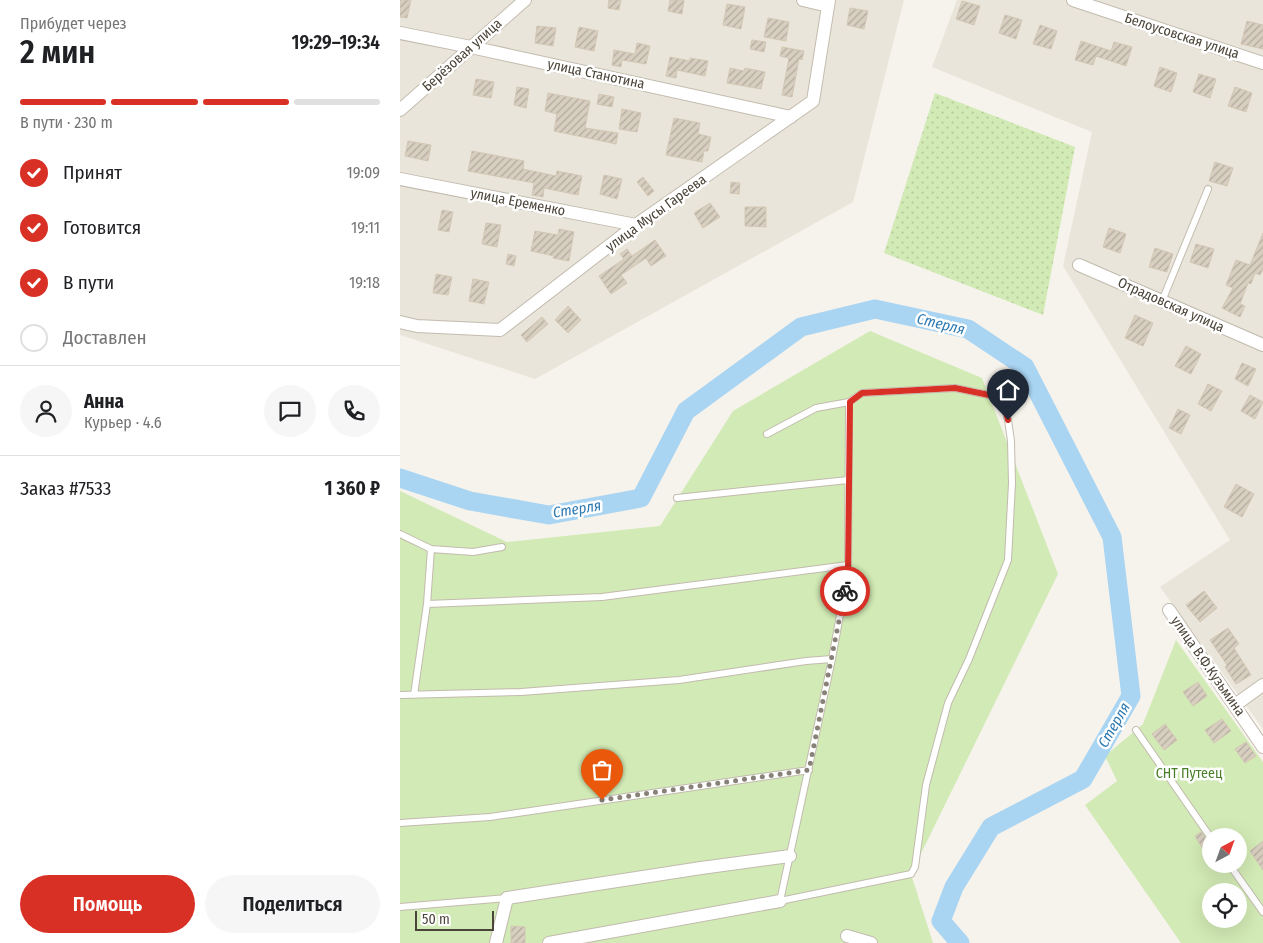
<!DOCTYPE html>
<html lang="ru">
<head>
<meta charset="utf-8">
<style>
	:root { --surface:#fff; --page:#f6f6f6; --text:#202124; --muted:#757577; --line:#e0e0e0; --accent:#d93025 }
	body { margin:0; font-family:"Fira Sans Condensed",sans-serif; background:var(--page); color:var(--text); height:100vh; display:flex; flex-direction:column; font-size:19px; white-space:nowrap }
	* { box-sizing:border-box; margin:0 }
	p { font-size:16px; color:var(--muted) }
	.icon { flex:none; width:28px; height:28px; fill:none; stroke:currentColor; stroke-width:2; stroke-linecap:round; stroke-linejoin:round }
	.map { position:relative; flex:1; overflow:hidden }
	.details { display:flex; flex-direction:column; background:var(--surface); width:400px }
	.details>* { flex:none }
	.needle { width:32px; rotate:41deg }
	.controls { position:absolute; left:802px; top:828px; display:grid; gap:10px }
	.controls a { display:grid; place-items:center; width:45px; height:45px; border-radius:50%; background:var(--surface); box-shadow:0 5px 20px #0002; font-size:25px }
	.scale { position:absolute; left:15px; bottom:12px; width:79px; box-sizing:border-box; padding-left:5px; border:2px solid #4b4439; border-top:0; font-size:14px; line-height:18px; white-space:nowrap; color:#4b4439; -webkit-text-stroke:4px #fff; paint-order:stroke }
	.pin { position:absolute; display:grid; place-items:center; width:42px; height:42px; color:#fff; margin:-51px -21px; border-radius:50% 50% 50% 0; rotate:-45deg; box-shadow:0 0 5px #0007 }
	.pin .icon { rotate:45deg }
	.courier { position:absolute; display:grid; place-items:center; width:50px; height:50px; margin:-25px; border:4px solid #d93025; border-radius:50%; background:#fff; color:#222; box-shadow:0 1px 6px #0007 }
	.summary em { font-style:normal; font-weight:600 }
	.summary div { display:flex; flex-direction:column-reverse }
	.summary { display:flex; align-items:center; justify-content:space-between; height:85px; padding:0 20px }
	h1 { font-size:32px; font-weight:600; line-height:38px }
	.bar { display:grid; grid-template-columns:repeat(4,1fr); gap:8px 5px; align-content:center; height:60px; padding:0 20px }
	.bar i { height:6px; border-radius:4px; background:var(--line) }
	.bar .current { background:var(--accent) }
	.bar p { grid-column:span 4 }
	.line { display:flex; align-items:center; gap:12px; padding:0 20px; border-top:1px solid var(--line) }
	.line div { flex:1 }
	.round { display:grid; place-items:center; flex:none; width:52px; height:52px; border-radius:26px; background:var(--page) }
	ol { padding:0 20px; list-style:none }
	li { display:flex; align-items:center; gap:15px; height:55px }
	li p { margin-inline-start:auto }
	li .icon { padding:5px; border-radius:50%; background:var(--accent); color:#fff; stroke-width:4 }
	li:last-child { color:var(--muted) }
	li i { width:28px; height:28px; border:2px solid var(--line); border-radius:50% }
	.cta { display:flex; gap:10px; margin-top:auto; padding:10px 20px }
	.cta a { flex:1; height:58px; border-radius:30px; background:var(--accent); color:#fff; font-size:20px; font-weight:600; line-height:58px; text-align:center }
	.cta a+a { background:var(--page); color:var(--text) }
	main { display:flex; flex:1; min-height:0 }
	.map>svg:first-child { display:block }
	.residential { fill:#eae5da }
	.grass { fill:url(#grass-dots) }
	.green { fill:#d2eab5; fill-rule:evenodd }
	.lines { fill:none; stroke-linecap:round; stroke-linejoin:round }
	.river { stroke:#a9d4f2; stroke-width:19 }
	.building { fill:url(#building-hatch); stroke:#d3c7b4 }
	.service-casing { stroke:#c2bbae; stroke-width:8 }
	.minor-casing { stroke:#c2bbae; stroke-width:14 }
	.service { stroke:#fff; stroke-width:6 }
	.minor { stroke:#fff; stroke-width:12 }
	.done { stroke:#878178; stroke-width:5; stroke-dasharray:0 9 }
	.route { stroke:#d93025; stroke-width:6 }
	.labels { text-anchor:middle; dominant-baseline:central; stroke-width:5; stroke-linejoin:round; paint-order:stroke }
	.street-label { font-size:14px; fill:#4b4439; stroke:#fff }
	.park-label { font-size:14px; fill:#4a7f2a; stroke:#fff }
	.water-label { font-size:15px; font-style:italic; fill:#2e7ab2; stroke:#fff }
</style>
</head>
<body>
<main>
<section class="details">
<div class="summary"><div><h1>2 мин</h1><p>Прибудет через</p></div><em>19:29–19:34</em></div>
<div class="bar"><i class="current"></i><i class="current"></i><i class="current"></i><i></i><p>В пути · 230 m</p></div>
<ol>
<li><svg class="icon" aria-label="check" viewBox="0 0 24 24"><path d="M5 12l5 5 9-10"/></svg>Принят<p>19:09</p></li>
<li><svg class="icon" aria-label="check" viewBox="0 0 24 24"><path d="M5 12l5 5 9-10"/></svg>Готовится<p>19:11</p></li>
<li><svg class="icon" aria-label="check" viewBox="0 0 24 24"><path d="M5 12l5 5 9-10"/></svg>В пути<p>19:18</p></li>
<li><i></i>Доставлен</li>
</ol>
<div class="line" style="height:90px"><a class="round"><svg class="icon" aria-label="person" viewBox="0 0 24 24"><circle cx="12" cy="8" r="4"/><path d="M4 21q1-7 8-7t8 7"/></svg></a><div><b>Анна</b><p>Курьер · 4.6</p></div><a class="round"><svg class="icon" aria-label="chat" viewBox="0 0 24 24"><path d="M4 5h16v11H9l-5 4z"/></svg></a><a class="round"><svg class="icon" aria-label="phone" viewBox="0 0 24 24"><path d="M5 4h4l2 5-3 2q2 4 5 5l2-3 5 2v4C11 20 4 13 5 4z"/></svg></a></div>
<div class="line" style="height:65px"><div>Заказ #7533</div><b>1 360 ₽</b></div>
<div class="cta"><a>Помощь</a><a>Поделиться</a></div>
</section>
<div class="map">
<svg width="863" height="943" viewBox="0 0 863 943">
	<defs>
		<pattern id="grass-dots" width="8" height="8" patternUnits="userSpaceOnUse" patternTransform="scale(1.25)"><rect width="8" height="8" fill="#d2eab5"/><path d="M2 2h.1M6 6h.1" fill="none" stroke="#b6ca9c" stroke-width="1.8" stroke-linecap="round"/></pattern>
		<pattern id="building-hatch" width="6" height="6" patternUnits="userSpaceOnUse" patternTransform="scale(1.25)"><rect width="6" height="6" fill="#d8cfc1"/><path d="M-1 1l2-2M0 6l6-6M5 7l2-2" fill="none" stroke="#b1aa9e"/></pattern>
	</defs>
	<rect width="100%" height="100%" fill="#f6f3ec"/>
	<path class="residential" d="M0,0h504l-51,202 -318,177 -135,-44z
		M557,0h306v729l-103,-142 70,-47 -167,-274 29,-134 -160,-65z"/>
	<path class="grass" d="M535,93l140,54 -32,168 -159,-62z"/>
	<path class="green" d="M470,331l112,47 76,196 -147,300 22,69h-533v-452l107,51 153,-16 73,-115z
		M776,640l87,122v181h-82l-96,-138 32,-24 -12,-25 38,-32zM811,836h28v28h-28zM811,891h28v28h-28z"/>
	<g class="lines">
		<path class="river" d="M0,478l70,23 79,14 92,-17 45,-87 115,-84 74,-18 93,20 57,38 87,170 19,159 -48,83 -92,48 -37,60 -13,34 19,22"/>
	</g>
	<path class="building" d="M0,0h11l-4,18 -7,-1z
		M209,0h12l-2,10 -11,-2z
		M270,0h14l-2,14 -14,-3z
		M562,1l18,5 -6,19 -18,-6z
		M327,4l18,3 -4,22 -18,-4z
		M450,8l18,3 -4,18 -17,-4z
		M605,15l17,5 -6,19 -17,-6z
		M368,18l21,4 -3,19 -22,-4z
		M847,21l16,4v24l-22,-5z
		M640,25l17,6 -6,18 -18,-5z
		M137,26l19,2 -3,18 -18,-3z
		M179,27l19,4 -4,20 -19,-4z
		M352,40l14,2 -2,10 -14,-3z
		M681,41l30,10 3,-9 18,5 -6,19 -30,-10 -3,9 -18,-5z
		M237,43l13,3 -4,18 -24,-4 -1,7 -9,-2 2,-15 21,4z
		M382,47l22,4 -2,9 -3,-1 -7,38 -10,-2 7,-37 -9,-2z
		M270,57l20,4v-3l18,3 -3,15 -28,-6 -1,8 -10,-2z
		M760,67l17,6 -6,19 -17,-6z
		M330,68l14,3 1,-3 20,4 -4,17 -34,-6z
		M799,74l17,5 -6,19 -17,-6z
		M76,79l18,3 -3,16 -18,-3z
		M117,87l12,2 -3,19 -12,-3z
		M835,87l17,6 -6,19 -18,-6z
		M148,93l42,8 -5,27 33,5 -2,11 -62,-13 3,-17 -12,-3z
		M199,94l15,3 -2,10 -15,-3z
		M222,109l19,4 -4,19 -18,-3z
		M274,118l26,5 -2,11 13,3 -3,14h-4l-2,11 -36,-7z
		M8,141l23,4 -3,16 -23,-5z
		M72,151l52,10 -1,8 33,7 1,-5 25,5 -4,19 -34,-7 -1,9 -11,-2 2,-12 -66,-12z
		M815,162l18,6 -6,18 -18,-5z
		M204,175l18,4 -5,20 -17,-5z
		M243,177l11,14 -6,5 -11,-14z
		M331,182l9,1 -1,11 -9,-1z
		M310,203l10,14 -17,11 -9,-15z
		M345,207h21v20l-21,-1z
		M42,210l11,2 -4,20 -11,-2z
		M86,223l15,2 -4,22 -15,-3z
		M709,228l17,6 -6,19 -17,-6z
		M159,229l15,3 -5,29 -16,-3 1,-2 -23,-5 4,-20 23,4z
		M863,233v36l-3,6 -5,-2 -4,11 -3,-1 -8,21 5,2 -5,11 -18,-9 11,-20 -7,-3 10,-25 14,5z
		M255,240l11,16 -15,10 -5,-8 -25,17 6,8 -16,11 -12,-18 25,-17 -4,-5 7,-5 5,7z
		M796,244l18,5 -6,19 -18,-6z
		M755,248l18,6 -6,18 -18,-5z
		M108,254l8,2 -2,10 -8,-2z
		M36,274l16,3 -4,18 -15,-2z
		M73,279l16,3 -5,22 -15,-3z
		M168,306l13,14 -13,13 -13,-13z
		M735,315l18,8 -10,23 -18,-8z
		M142,317l6,7 -21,18 -6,-7z
		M786,346l15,8 -10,20 -16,-8z
		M842,363l14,6 -8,17 -13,-7z
		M808,384l14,7 -11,20 -13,-7z
		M850,395l13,7 -8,17 -14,-8z
		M778,409l12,6 -9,19 -12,-6z
		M836,484l18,10 -12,23 -18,-10z
		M804,591l13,17 -17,14 -14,-17z
		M828,628l11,16 -5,4 17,27 -15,9 -11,-17 2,-2 -17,-25z
		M798,682l9,14 -14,10 -10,-14z
		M822,719l9,12 -17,12 -9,-13z
		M765,724l12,16 -13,10 -12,-16z
		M846,742l10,14 -11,7 -10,-14z
		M801,832l9,12 -7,5 -8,-13z
		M863,841v29l-13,-19z
		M111,926l14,1v16h-14z"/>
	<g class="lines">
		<g class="service-casing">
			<path id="service" d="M762,301l46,-112
				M367,434l49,-26 33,-6 -1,169 -16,88 -52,242 131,-27 4,-7 11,-82 22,-82 21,-44 39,-99 4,-77 -1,-42 -3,-21 -4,-15 -15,-10 -34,-7 -93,5 -13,9
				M277,498l171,-18
				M0,534l31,15 -4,55 -13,91
				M31,549l42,3 29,-5
				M27,604l175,-7 246,-32
				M0,695l121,-3 158,-12 127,-19 26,-2
				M736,730l75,108
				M0,823l90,-6 319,-47
				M829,864l34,48
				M0,907l107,-9"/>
		</g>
		<g class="minor-casing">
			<path id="minor" d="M403,0l25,6
				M673,0l190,63
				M0,33l71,14 320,70
				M0,110l125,-110
				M0,179l236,46
				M679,265l184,80
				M0,322l17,4 83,4 136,-105 177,-124 16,-101
				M769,610l94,137
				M835,705l28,-20
				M447,936l24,7
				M96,943l11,-45 194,-30 89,-12
				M149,943l231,-42"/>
		</g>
		<use href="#service" class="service"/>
		<use href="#minor" class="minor"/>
	</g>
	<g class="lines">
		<path class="done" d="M202,800l207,-30 36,-179"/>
		<path class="route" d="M445,591l3,-20 2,-169 12,-9 93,-5 34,7 15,9 4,16"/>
	</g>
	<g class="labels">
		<g class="street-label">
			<text transform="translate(782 36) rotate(18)">Белоусовская улица</text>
			<text transform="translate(62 55) rotate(-42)">Берёзовая улица</text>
			<text transform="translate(196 74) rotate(12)">улица Станотина</text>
			<text transform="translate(118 202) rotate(11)">улица Еременко</text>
			<text transform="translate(256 213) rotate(-36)">улица Мусы Гареева</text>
			<text transform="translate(771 305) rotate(24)">Отрадовская улица</text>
			<text transform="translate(808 666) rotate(55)">улица В.Ф.Кузьмина</text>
		</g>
		<g class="park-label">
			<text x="789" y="773">СНТ Путеец</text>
		</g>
		<g class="water-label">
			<text transform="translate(541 324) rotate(14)">Стерля</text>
			<text transform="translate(177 509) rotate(-9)">Стерля</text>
			<text transform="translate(714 725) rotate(-60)">Стерля</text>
		</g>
	</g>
</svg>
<div class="controls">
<a><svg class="needle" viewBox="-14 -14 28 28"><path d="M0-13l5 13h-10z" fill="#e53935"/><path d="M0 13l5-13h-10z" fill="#757577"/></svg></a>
<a><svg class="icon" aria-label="locate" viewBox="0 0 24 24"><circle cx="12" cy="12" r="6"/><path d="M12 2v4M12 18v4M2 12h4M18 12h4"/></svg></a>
</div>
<div class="scale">50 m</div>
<div class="pin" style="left:202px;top:800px;background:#ea580c"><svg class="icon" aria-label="bag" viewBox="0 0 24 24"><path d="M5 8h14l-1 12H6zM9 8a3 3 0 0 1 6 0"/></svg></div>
<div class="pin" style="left:608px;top:420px;background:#1f2937"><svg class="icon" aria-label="home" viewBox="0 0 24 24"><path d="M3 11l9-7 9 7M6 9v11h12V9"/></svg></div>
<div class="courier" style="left:445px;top:591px"><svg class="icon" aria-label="bike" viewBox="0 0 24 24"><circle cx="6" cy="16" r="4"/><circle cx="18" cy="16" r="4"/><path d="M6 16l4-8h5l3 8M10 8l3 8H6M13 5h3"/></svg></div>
</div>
</main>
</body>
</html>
